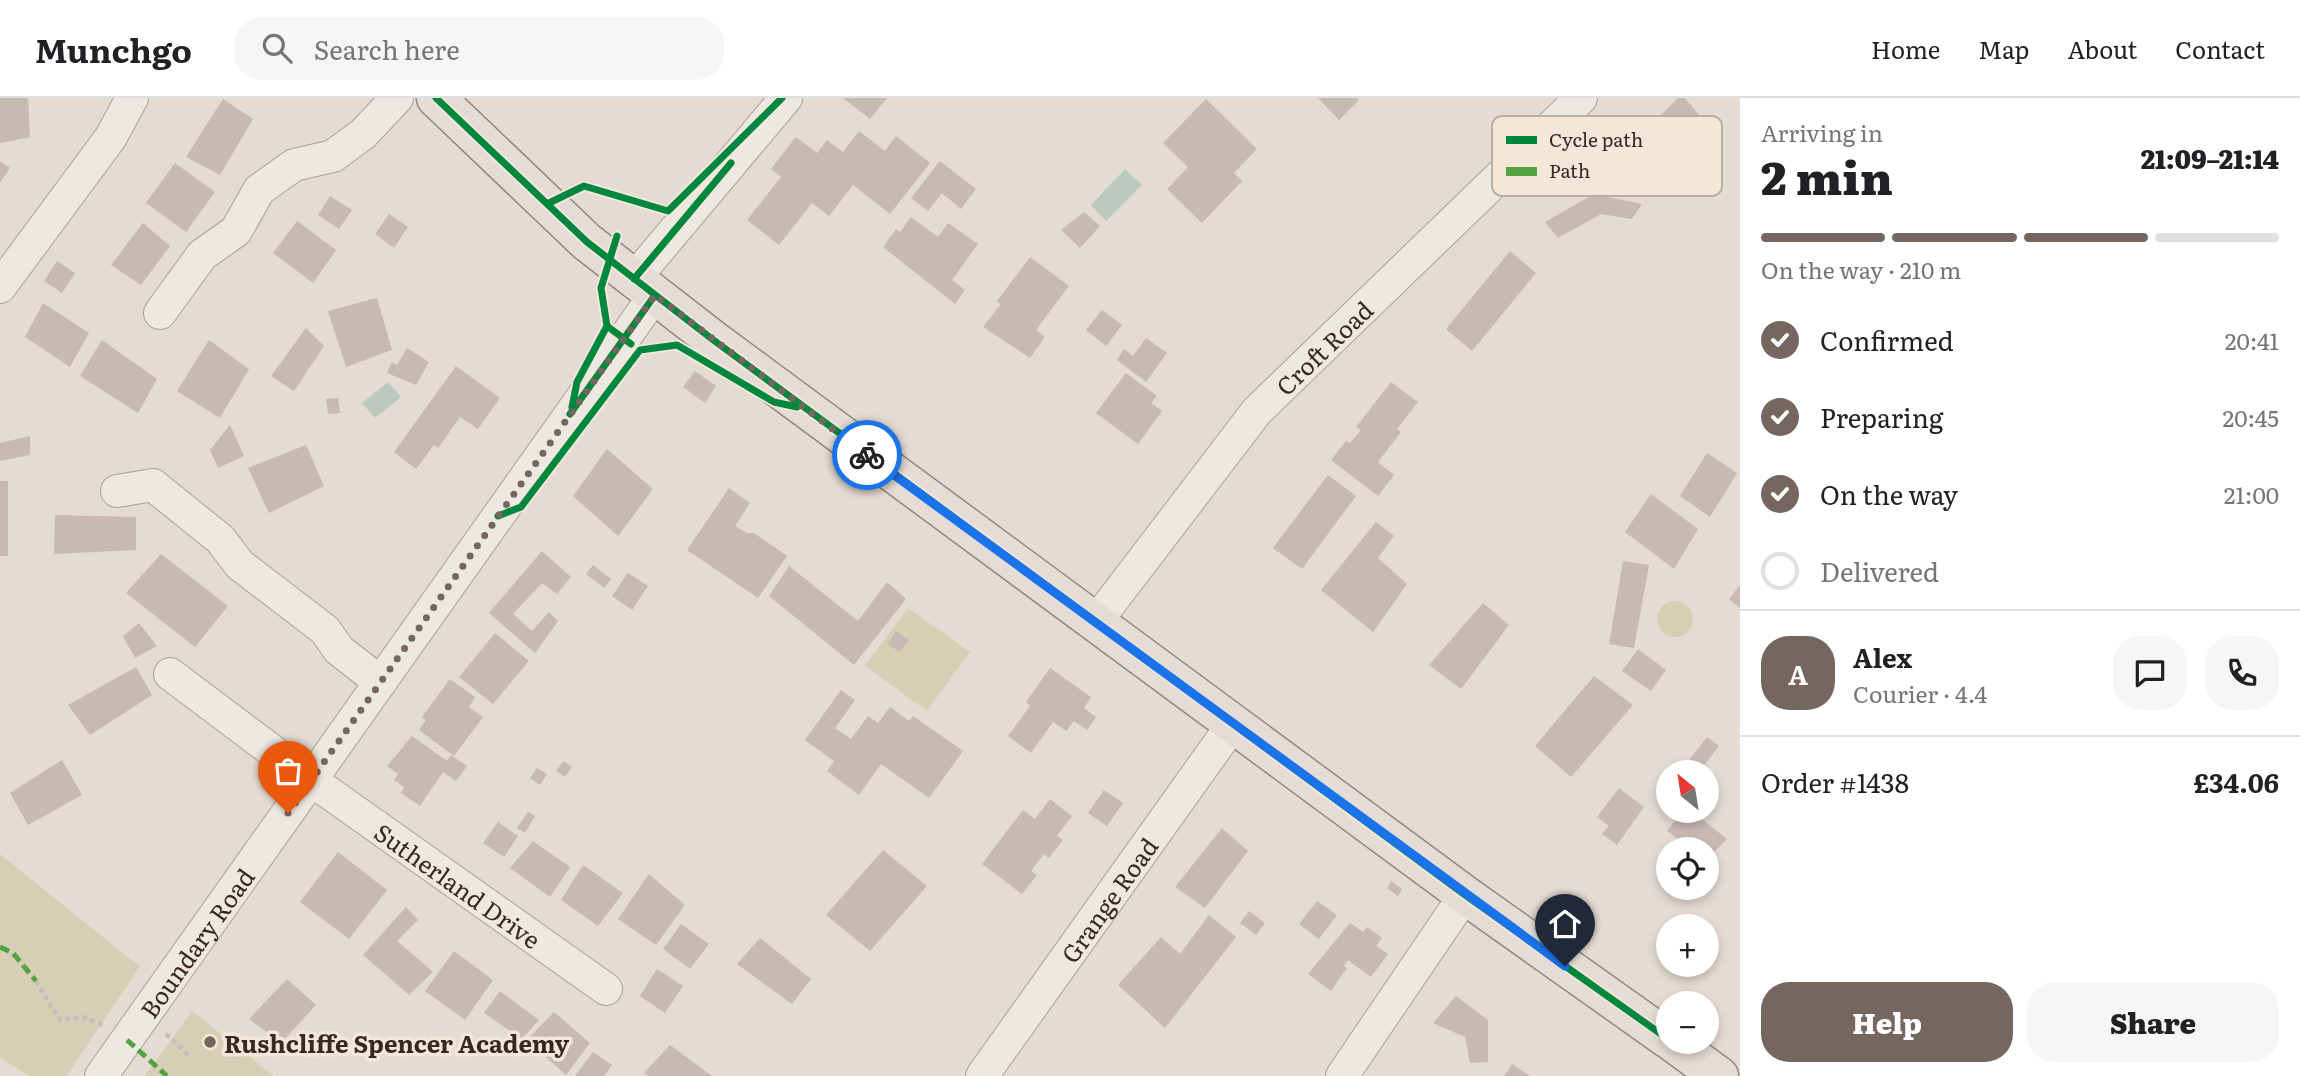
<!DOCTYPE html>
<html lang="en">
<head>
<meta charset="utf-8">
<style>
	:root { --surface:#fff; --page:#f6f6f6; --text:#202124; --muted:#757577; --line:#e0e0e0; --accent:#756760 }
	body { margin:0; font-family:Literata,serif; background:var(--page); color:var(--text); height:100vh; display:flex; flex-direction:column; font-size:26px; white-space:nowrap }
	* { box-sizing:border-box; margin:0 }
	p { font-size:23px; color:var(--muted) }
	.icon { flex:none; width:38px; height:38px; fill:none; stroke:currentColor; stroke-width:2; stroke-linecap:round; stroke-linejoin:round }
	.map { position:relative; flex:1; overflow:hidden }
	.drawer { display:flex; flex-direction:column; background:var(--surface); width:560px }
	.drawer>* { flex:none }
	.needle { width:46px; rotate:330deg }
	.buttons { position:absolute; left:1656px; top:662px; display:grid; gap:14px }
	.buttons a { display:grid; place-items:center; width:63px; height:63px; border-radius:50%; background:var(--surface); box-shadow:0 4px 10px #0003; font-size:35px }
	.pin { position:absolute; display:grid; place-items:center; width:60px; height:60px; color:#fff; margin:-72px -30px; border-radius:50% 50% 50% 0; rotate:-45deg; box-shadow:0 0 7px #0007 }
	.pin .icon { rotate:45deg }
	.courier { position:absolute; display:grid; place-items:center; width:70px; height:70px; margin:-35px; border:5px solid #1a73e8; border-radius:50%; background:#fff; color:#222; box-shadow:0 2px 9px #0007 }
	.headline em { font-style:normal; font-weight:800 }
	.headline div { display:flex; flex-direction:column-reverse }
	.headline { display:flex; align-items:center; justify-content:space-between; height:119px; padding:0 21px }
	h1 { font-size:46px; font-weight:800; line-height:52px }
	.bar { display:grid; grid-template-columns:repeat(4,1fr); gap:10px 7px; align-content:center; height:84px; padding:0 21px }
	.bar i { height:9px; border-radius:5px; background:var(--line) }
	.bar .on { background:var(--accent) }
	.bar p { grid-column:span 4 }
	.line { display:flex; align-items:center; gap:18px; padding:0 21px; border-top:2px solid var(--line) }
	.line div { flex:1 }
	.round { display:grid; place-items:center; flex:none; width:74px; height:74px; border-radius:28px; background:var(--page) }
	ol { padding:0 21px; list-style:none }
	li { display:flex; align-items:center; gap:21px; height:77px }
	li p { margin-inline-start:auto }
	li .icon { padding:7px; border-radius:50%; background:var(--accent); color:#fff; stroke-width:4 }
	li:last-child { color:var(--muted) }
	li i { width:38px; height:38px; border:4px solid var(--line); border-radius:50% }
	.button { display:flex; gap:14px; margin-top:auto; padding:14px 21px }
	.button a { flex:1; height:80px; border-radius:28px; background:var(--accent); color:#fff; font-size:28px; font-weight:800; line-height:80px; text-align:center }
	.button a+a { background:var(--page); color:var(--text) }
	header { display:flex; align-items:center; gap:42px; box-sizing:border-box; height:98px; padding:0 35px; background:var(--surface); border-bottom:2px solid var(--line) }
	header strong { font-size:33px }
	nav { display:flex; gap:38px; margin-inline-start:auto; font-size:24px }
	.search { width:490px; height:63px; background:var(--page); display:flex; align-items:center; gap:18px; box-sizing:border-box; padding:0 24px; border-radius:28px; color:var(--muted); font-size:26px }
	main { display:flex; flex:1; min-height:0 }
	.map>svg:first-child { display:block }
	.green { fill:#d6cfb6 }
	.water { fill:#bcc9be }
	.building { fill:#c8b9b3 }
	.lines { fill:none; stroke-linecap:round; stroke-linejoin:round }
	.minor-casing { stroke:#aaa19a; stroke-width:34 }
	.major-casing { stroke:#908781; stroke-width:41 }
	.path { stroke:#c6bfb9; stroke-width:4.5; stroke-dasharray:5 3.5; stroke-linecap:butt }
	.minor { stroke:#ede8e2; stroke-width:32 }
	.major { stroke:#e4dcd5; stroke-width:38 }
	.quiet { stroke:#53a341; stroke-width:5; stroke-dasharray:10 5; stroke-linecap:butt }
	.cycleway-casing { stroke:#f4e7da; stroke-width:11 }
	.cycleway { stroke:#00873e; stroke-width:7 }
	.done { stroke:#756760; stroke-width:7; stroke-dasharray:0 12.6 }
	.route { stroke:#1a73e8; stroke-width:9 }
	.poi-dot { fill:#756760; stroke:#f4e7da; stroke-width:2.5 }
	.labels { text-anchor:middle; dominant-baseline:central; stroke-width:7; stroke-linejoin:round; paint-order:stroke }
	.street-label { font-size:24px; fill:#392822; stroke:#f4e7da }
	.poi-label { font-size:24px; font-weight:bold; fill:#392822; stroke:#f4e7da; text-anchor:start }
	.key { fill:#f4e7da; stroke:#bcaea3; stroke-width:2 }
	.key-label { font-size:19px; fill:#392822 }
</style>
</head>
<body>
<header>
<strong>Munchgo</strong>
<div class="search"><svg class="icon" aria-label="search" viewBox="0 0 24 24"><circle cx="10" cy="10" r="6"/><path d="M15 15l6 6"/></svg>Search here</div>
<nav><a>Home</a><a>Map</a><a>About</a><a>Contact</a></nav>
</header>
<main>
<div class="map">
<svg width="1740" height="978" viewBox="0 0 1740 978">
	<rect width="100%" height="100%" fill="#e4dbd2"/>
	<path class="green" d="M1657 521a18 18 0 1 1 36 0a18 18 0 1 1-36 0Z
		M908,510l62,44 -43,59 -62,-45z
		M0,756l140,113 -74,109h-36l-30,-18z
		M192,913l82,65h-129z"/>
	<path class="water" d="M1125,71l17,16 -36,36 -15,-16z
		M388,284l13,15 -26,21 -13,-15z"/>
	<path class="building" d="M0,0h28l2,39 -30,6z
		M843,0h44l-17,21z
		M1318,0h39l2,2 -20,20z
		M1678,0h7l15,18 -59,61 -21,-21z
		M223,1l30,20 -33,56 -34,-18z
		M1206,1l51,50 -23,24 8,8 -40,42 -35,-34 21,-22 -25,-24z
		M859,33l26,20 11,-15 34,27 -40,51 -37,-29 -24,31 -17,-13 -33,42 -32,-25 34,-43 -10,-8 25,-32 21,16 10,-13 16,12z
		M0,63l10,7 -10,15z
		M940,63l36,28 -15,20 -19,-16 -14,18 -17,-13z
		M175,65l40,29 -29,40 -40,-29z
		M1594,96l48,10 -10,15 -31,-5 -43,24 -13,-16z
		M330,98l22,14 -13,19 -21,-14z
		M1084,114l16,14 -20,22 -19,-18z
		M389,116l19,13 -14,21 -19,-14z
		M911,119l27,20 10,-14 30,21 -26,36 13,10 -10,14 -72,-57 13,-18 4,3z
		M297,123l39,29 -23,33 -40,-30z
		M143,125l27,23 -29,39 -30,-20z
		M1510,153l26,22 -64,78 -26,-22z
		M1030,159l39,29 -33,44 9,7 -15,21 -47,-31 18,-23 -4,-3z
		M57,163l18,12 -13,20 -18,-12z
		M377,200l15,52 -46,17 -18,-56z
		M43,205l46,30 -19,34 -45,-30z
		M1102,212l20,15 -16,21 -20,-16z
		M306,230l18,18 -30,45 -23,-15z
		M1146,240l21,15 -21,29 -29,-22 7,-11 9,7z
		M102,242l55,39 -19,34 -58,-37z
		M209,242l40,29 -29,49 -43,-27z
		M407,250l22,14 -13,23 -29,-12 5,-11 5,3z
		M456,268l44,32 -22,31 -18,-12 -22,31 -4,-3 -18,24 -22,-17z
		M695,273l21,15 -11,17 -22,-16z
		M1126,275l31,23 -6,7 11,8 -24,33 -42,-31z
		M1391,284l27,20 -21,27 4,3 -23,30 16,13 -16,21 -47,-36 15,-19 4,2 11,-13 -5,-3z
		M338,300l2,15 -12,1 -2,-15z
		M230,327l14,31 -26,12 -8,-18z
		M30,338v19l-30,6v-18z
		M306,347l18,41 -55,27 -21,-45z
		M607,351l46,40 -35,47 -45,-40z
		M1707,355l30,20 -27,44 -30,-21z
		M1328,377l28,21 -54,73 -29,-21z
		M0,383h8v75h-8z
		M729,390l21,15 -15,23 12,7h7l33,23 -29,42 -71,-48z
		M1651,396l47,35 -24,40 -49,-37z
		M55,417l81,2v33l-82,4z
		M1376,424l18,14 -16,22 29,26 -34,48 -52,-42z
		M542,453l29,26 -14,17 -15,-11 -29,31 19,17 17,-19 9,9 -23,32 -46,-40z
		M161,456l67,52 -33,41 -69,-54z
		M1623,463l26,4 -15,83 -25,-4z
		M593,467l18,14 -7,9 -18,-14z
		M789,468l69,55 29,-39 19,17 -52,66 -85,-69z
		M628,475l20,13 -16,24 -20,-14z
		M1740,487v23l-11,-9z
		M1483,505l26,22 -48,64 -32,-24z
		M139,525l18,23 -22,12 -12,-22z
		M896,533l13,9 -9,12 -13,-8z
		M495,535l34,28 -36,43 -34,-27z
		M1638,551l28,21 -15,21 -29,-20z
		M136,569l16,28 -62,40 -22,-30z
		M1050,570l41,29 -7,11 12,9 -9,13 -13,-9 -8,10 -13,-9 -22,31 -23,-17 22,-30 -4,-4z
		M1594,578l39,29 -62,72 -36,-31z
		M450,581l25,18 -6,10 14,10 -29,39 -35,-26 7,-10 -4,-3z
		M841,592l14,10 -20,28 16,11 17,-23 10,7 12,-16 19,14 4,-5 50,35 -34,47 -48,-34 -22,31 -32,-24 7,-10 -29,-21z
		M412,638l35,25 4,-6 16,11 -11,15 -13,-9 -23,34 -19,-13 3,-6 -10,-7 4,-6 -11,-8z
		M1707,639l12,9 -20,26h-19z
		M62,662l20,35 -54,30 -18,-32z
		M564,663l8,6 -7,10 -9,-6z
		M537,670l10,6 -7,11 -10,-7z
		M1619,690l25,19 -27,38 -15,-11 7,-8 -12,-9z
		M1104,692l19,13 -16,23 -19,-13z
		M1050,701l22,17 -15,20 6,4 -14,18 -5,-4 -13,17 6,4 -15,19 -40,-30 41,-54 12,9z
		M1683,712h8l36,29 -21,21v-11h-15l-24,-18z
		M528,714l7,4 -10,17 -8,-5z
		M498,724l20,14 -14,21 -21,-14z
		M1222,730l26,23 -43,57 -30,-21z
		M533,743l37,26 -20,30 -40,-29z
		M883,752l44,36 -57,65 -44,-36z
		M338,754l49,38 -38,49 -49,-37z
		M583,767l40,28 -25,33 -37,-26z
		M649,776l36,31 -29,40 -38,-26z
		M1391,783l11,8 -4,7 -11,-8z
		M1317,803l20,14 -18,24 -20,-15z
		M406,809l12,13 -21,21 36,31 -24,23 -46,-40z
		M1249,813l16,12 -9,12 -16,-12z
		M1209,817l27,22 -71,91 -47,-43 43,-48 19,17z
		M1350,825l13,9 4,-5 15,11 -6,8 12,8 -17,23 -23,-17 -4,6 3,2 -16,23 -23,-17z
		M681,826l28,20 -19,25 -27,-20z
		M760,840l51,41 -19,25 -55,-40z
		M454,853l39,29 -28,40 -40,-29z
		M657,871l26,17 -18,27 -25,-17z
		M287,881l29,26 -35,38 -32,-24z
		M500,893l39,29 -17,19 -38,-26z
		M1456,898l32,24v42l-18,1 -5,-26 -32,-14z
		M554,914l36,31 -24,32 -39,-35z
		M670,947l42,31h-64l-4,-3z
		M593,954l19,13 -8,11h-29z
		M1512,966l18,12h-26z"/>
	<g class="lines">
		<g class="minor-casing">
			<g id="minor">
				<path d="M634,181l152,-181"/>
				<path d="M0,189l111,-150 21,-39"/>
				<path d="M160,215l42,-58 34,-24 23,-41 35,-25 39,-9 30,-22 34,-36"/>
				<path d="M117,393l36,-6 67,54 20,26 85,65 14,20 41,32"/>
				<path id="s1" d="M1095,525l162,-212 324,-313"/>
				<path id="s2" d="M170,576l141,106 295,209"/>
				<path id="s3" d="M101,978l554,-781"/>
				<path id="s4" d="M982,978l251,-352"/>
				<path d="M1342,978l123,-181"/>
			</g>
		</g>
		<g class="major-casing">
			<path id="major" d="M436,0l151,144 125,97 753,556 203,144
				M1671,943l48,35"/>
		</g>
		<path class="path" d="M36,883l24,39 23,-3 20,8
			M166,936l25,23"/>
		<use href="#minor" class="minor"/>
		<use href="#major" class="major"/>
		<path class="quiet" d="M0,849l13,6 23,28
			M127,942l40,36"/>
		<g class="cycleway-casing">
			<path id="cycleway" d="M436,0l151,144 125,97 753,556 203,144
				M547,106l37,-18 84,25 114,-113
				M617,138l-16,52 6,38 24,18
				M634,181l97,-116
				M572,309l5,-25 30,-56
				M570,316l85,-119
				M498,418l23,-9 119,-157 37,-5 97,57 23,5"/>
		</g>
		<use href="#cycleway" class="cycleway"/>
	</g>
	<g class="lines">
		<path class="done" d="M288,715l367,-518 212,160"/>
		<path class="route" d="M867,357l698,511"/>
	</g>
	<circle class="poi-dot" cx="210" cy="944" r="7"/>
	<g class="labels">
		<g class="street-label">
			<text stroke="none"><textPath href="#s1" startOffset="359">Croft Road</textPath></text>
			<text stroke="none"><textPath href="#s2" startOffset="357">Sutherland Drive</textPath></text>
			<text stroke="none"><textPath href="#s4" startOffset="217">Grange Road</textPath></text>
			<text stroke="none"><textPath href="#s3" startOffset="164">Boundary Road</textPath></text>
		</g>
		<g class="poi-label">
			<text x="224" y="944">Rushcliffe Spencer Academy</text>
		</g>
	</g>
	<rect x="1492" y="18" width="230" height="80" rx="10" class="key"/>
	<rect x="1506" y="38" width="31" height="8" fill="#00873e"/>
	<rect x="1506" y="69" width="31" height="9" fill="#53a341"/>
	<g class="key-label">
		<text x="1549" y="49">Cycle path</text>
		<text x="1549" y="80">Path</text>
	</g>
</svg>
<div class="buttons">
<a><svg class="needle" viewBox="-14 -14 28 28"><path d="M0-13l5 13h-10z" fill="#e53935"/><path d="M0 13l5-13h-10z" fill="#757577"/></svg></a>
<a><svg class="icon" aria-label="locate" viewBox="0 0 24 24"><circle cx="12" cy="12" r="6"/><path d="M12 2v4M12 18v4M2 12h4M18 12h4"/></svg></a>
<a>+</a>
<a>−</a>
</div>
<div class="pin" style="left:288px;top:715px;background:#ea580c"><svg class="icon" aria-label="bag" viewBox="0 0 24 24"><path d="M5 8h14l-1 12H6zM9 8a3 3 0 0 1 6 0"/></svg></div>
<div class="pin" style="left:1565px;top:868px;background:#1f2937"><svg class="icon" aria-label="home" viewBox="0 0 24 24"><path d="M3 11l9-7 9 7M6 9v11h12V9"/></svg></div>
<div class="courier" style="left:867px;top:357px"><svg class="icon" aria-label="bike" viewBox="0 0 24 24"><circle cx="6" cy="16" r="4"/><circle cx="18" cy="16" r="4"/><path d="M6 16l4-8h5l3 8M10 8l3 8H6M13 5h3"/></svg></div>
</div>
<section class="drawer">
<div class="headline"><div><h1>2 min</h1><p>Arriving in</p></div><em>21:09–21:14</em></div>
<div class="bar"><i class="on"></i><i class="on"></i><i class="on"></i><i></i><p>On the way · 210 m</p></div>
<ol>
<li><svg class="icon" aria-label="check" viewBox="0 0 24 24"><path d="M5 12l5 5 9-10"/></svg>Confirmed<p>20:41</p></li>
<li><svg class="icon" aria-label="check" viewBox="0 0 24 24"><path d="M5 12l5 5 9-10"/></svg>Preparing<p>20:45</p></li>
<li><svg class="icon" aria-label="check" viewBox="0 0 24 24"><path d="M5 12l5 5 9-10"/></svg>On the way<p>21:00</p></li>
<li><i></i>Delivered</li>
</ol>
<div class="line" style="height:126px"><b class="round" style="background:var(--accent);color:#fff">A</b><div><b>Alex</b><p>Courier · 4.4</p></div><a class="round"><svg class="icon" aria-label="chat" viewBox="0 0 24 24"><path d="M4 5h16v11H9l-5 4z"/></svg></a><a class="round"><svg class="icon" aria-label="phone" viewBox="0 0 24 24"><path d="M5 4h4l2 5-3 2q2 4 5 5l2-3 5 2v4C11 20 4 13 5 4z"/></svg></a></div>
<div class="line" style="height:91px"><div>Order #1438</div><b>£34.06</b></div>
<div class="button"><a>Help</a><a>Share</a></div>
</section>
</main>
</body>
</html>
